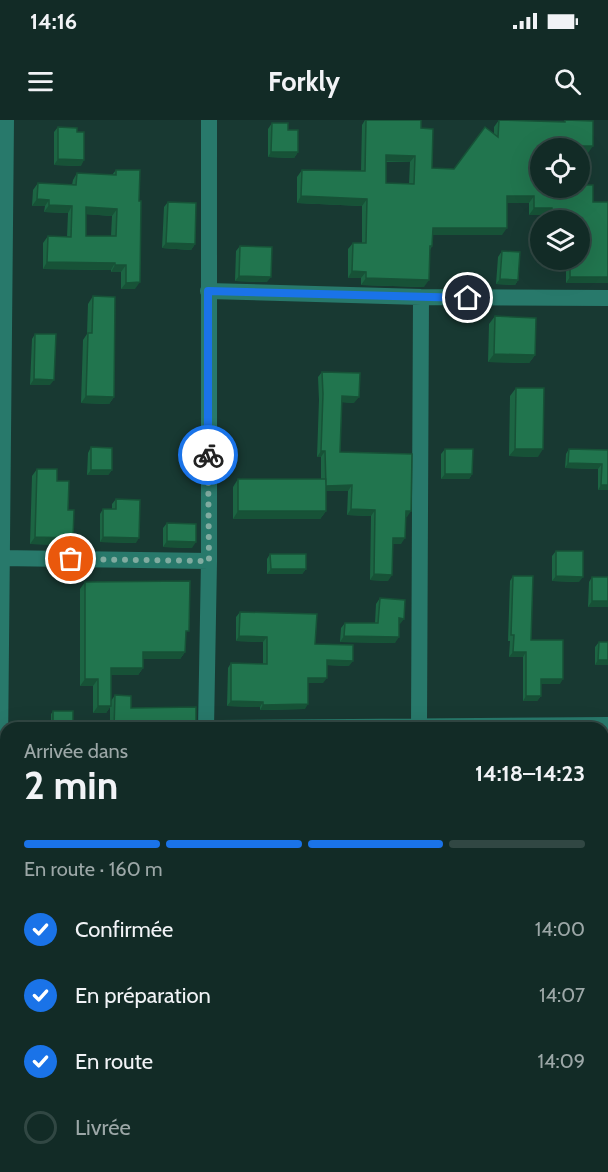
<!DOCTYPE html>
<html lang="fr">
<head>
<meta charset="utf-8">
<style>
	:root { --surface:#122b26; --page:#1f3732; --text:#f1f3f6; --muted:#9ca7a7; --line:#314743; --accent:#1a73e8 }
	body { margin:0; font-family:Cabin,sans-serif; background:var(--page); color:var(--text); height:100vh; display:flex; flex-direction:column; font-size:22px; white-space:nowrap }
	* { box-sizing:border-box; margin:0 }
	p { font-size:20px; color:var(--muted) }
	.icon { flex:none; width:33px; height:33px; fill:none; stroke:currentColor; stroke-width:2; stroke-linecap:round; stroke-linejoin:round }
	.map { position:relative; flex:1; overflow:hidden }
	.sheet { position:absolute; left:0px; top:602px; width:609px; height:452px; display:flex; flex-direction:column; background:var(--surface); border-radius:18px 18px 0 0; box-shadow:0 6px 24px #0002,0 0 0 2px var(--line) }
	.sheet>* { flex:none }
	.fabs { position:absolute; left:530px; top:18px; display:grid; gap:12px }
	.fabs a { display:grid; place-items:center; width:60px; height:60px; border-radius:50%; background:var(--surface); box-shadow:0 6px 24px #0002,0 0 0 2px var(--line); font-size:30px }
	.pin { position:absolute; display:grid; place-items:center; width:51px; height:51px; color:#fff; margin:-26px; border:3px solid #fff; border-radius:50%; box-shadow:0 2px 6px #0007 }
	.courier { position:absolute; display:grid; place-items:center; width:60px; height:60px; margin:-30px; border:4px solid #1a73e8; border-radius:50%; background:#fff; color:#222; box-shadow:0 2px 8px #0007 }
	.head em { font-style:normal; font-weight:700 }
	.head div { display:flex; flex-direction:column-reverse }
	.head { display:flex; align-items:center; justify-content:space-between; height:102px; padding:0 24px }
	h1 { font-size:39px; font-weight:700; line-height:45px }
	.bar { display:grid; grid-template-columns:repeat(4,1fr); gap:9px 6px; align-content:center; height:72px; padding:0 24px }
	.bar i { height:8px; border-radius:4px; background:var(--line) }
	.bar .selected { background:var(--accent) }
	.bar p { grid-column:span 4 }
	ol { padding:0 24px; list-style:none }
	li { display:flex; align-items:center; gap:18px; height:66px }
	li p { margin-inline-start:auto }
	li .icon { padding:6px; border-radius:50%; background:var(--accent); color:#fff; stroke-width:4 }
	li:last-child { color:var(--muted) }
	li i { width:33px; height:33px; border:3px solid var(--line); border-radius:50% }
	.status { display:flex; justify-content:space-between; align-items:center; height:42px; padding:0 30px; background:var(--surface); direction:ltr }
	.status svg { height:16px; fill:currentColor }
	header { display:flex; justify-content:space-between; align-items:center; height:78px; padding:0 24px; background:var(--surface); font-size:27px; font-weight:700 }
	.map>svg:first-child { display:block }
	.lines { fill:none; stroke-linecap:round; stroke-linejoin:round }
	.street { stroke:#28796b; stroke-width:16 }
	.wall { fill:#1c6543; fill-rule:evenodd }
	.shaded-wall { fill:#175237 }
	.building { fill:#21754e; stroke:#175237; stroke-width:1.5; fill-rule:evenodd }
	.done { stroke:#81aba0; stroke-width:6; stroke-dasharray:0 10.8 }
	.route { stroke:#1a73e8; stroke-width:8 }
</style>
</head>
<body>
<div class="status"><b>14:16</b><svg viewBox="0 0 49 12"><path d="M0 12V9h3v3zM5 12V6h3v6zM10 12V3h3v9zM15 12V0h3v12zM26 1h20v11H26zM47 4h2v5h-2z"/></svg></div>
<header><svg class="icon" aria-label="menu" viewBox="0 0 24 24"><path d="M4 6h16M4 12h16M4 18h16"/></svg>Forkly<svg class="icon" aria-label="search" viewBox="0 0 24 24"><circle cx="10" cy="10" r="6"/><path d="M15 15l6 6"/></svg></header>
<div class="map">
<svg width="608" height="1052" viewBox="0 0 608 1052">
	<rect width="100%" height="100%" fill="#183932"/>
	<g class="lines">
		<path class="street" d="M208,171l213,6 187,1
			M0,438l209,3
			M419,606l2,-429
			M206,608l3,-167v-441
			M220,608l388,-3
			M0,630l6,-630
			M603,810h5
			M0,1001h6
			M603,1006h5
			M446,1052v-5"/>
	</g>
	<path class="wall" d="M365,0h56v8l11,40 22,1 40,-35v-7l5,-7 65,2 1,-2 23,33h-9v-5h-39v40l53,14 15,81h-42v-23h13v-40h-32v-5h-18v-12h-22l-5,32h-69l-1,11 -2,4 -6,37 -63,-2v-7h-13v-29l5,-6h9v-37l-65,-3v-26l5,-7 59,1 1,-46zM386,42h24l-1,22 -23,-1z
		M272,3l16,7 10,22 -4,6 -26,-1v-28z
		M58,7l19,5 4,34 -27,-1v-33z
		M116,50l19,119h-14v-17h-10v-2l-68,-1v-26l5,-7 19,1 1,-24 -24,-1 1,-6h-13l1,-16 5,-7 34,2 1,-5 4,-7 35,2zM86,94l26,2 -1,20h-25z
		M168,82l27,42 -4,6 -29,-2 2,-41z
		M240,126l27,36 -32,-1 1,-30z
		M502,131l16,29 -3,5 -19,-1 2,-27z
		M93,176l21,101 -5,7 -28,-1 2,-63 4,-6 1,-30z
		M495,196l40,39 -6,8 -41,-1 1,-38z
		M35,214l15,51h-20l2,-46z
		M322,252l32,31 -12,-1 -2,50 67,65h-1l-5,27h-8l-5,37 -18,-1 1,-64 -24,-1 1,-24h-22v20l-6,8h-87v-32l5,-8h83v-22h-4l2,-57 -1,-23z
		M516,268l22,69 -29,-1 1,-60z
		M91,327l21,23 -4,5h-21l1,-22z
		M445,329l27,25 -3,5h-28v-25z
		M569,329l39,1v40h-10v-21l-33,-1 1,-14z
		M37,349l20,12 11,29 5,28 -5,7 -38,-1 2,-68z
		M116,379l20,44 -36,-1v-28l3,-5h9v-5z
		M167,403l25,25 -29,-1v-19z
		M556,431l23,31 -27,-1v-25z
		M270,434l36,15 -4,5h-35v-15z
		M513,456l18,64 29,44h-19v12l-4,5h-14v-44h-14l1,-16h-2l2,-60z
		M592,457l16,30h-20l1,-25z
		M85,462l100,54v16l-5,7h-37v9l-5,7h-27v26l4,-6 16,13 65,20h-86v-21l-4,6h-13v-27h-13v-97z
		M380,478l20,26h-1l-4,19 -55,-1 1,-14 4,-5h30l1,-19z
		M240,492l75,32 34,22 -22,-1 -4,18h-15l-3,26 -45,1v-3l-33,-1 1,-38 3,-5 32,1v-22l-27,-1v-24z
		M599,522h9v23h-13v-18z
		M53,591l20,14 -2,2 -20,1v-14z
		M134,1047h36v5h-36z
		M330,1047h29v5h-29z"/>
	<path class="shaded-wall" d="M552,26h41l-5,7h-9v-5h-29z
		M271,32h27l-4,6 -26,-1z
		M386,35l29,1 -5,6 -28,-1z
		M58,39l26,1 -3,6 -27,-1z
		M301,76l66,3 -5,7 -65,-3z
		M507,76h27l-5,7h-27z
		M37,79l12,1 -4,6h-13z
		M49,85l23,1 -4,7 -24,-1z
		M86,87l31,2 -5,7 -30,-2z
		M534,88h18l-5,7h-18z
		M433,108h74l-5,7h-74z
		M166,123l29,1 -4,6 -29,-2z
		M47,142l68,1 -4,7 -68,-1z
		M115,145h11l-5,7h-10z
		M352,151l14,1 -5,6h-13z
		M239,156l32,1 -4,5 -32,-1z
		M570,157h38v6h-42z
		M366,158l63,2 -5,7 -63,-2z
		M500,159l18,1 -3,5 -19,-1z
		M140,162l-5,7h-14l5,-6z
		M494,234l41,1 -6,8 -41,-1z
		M34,259l20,1 -4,5h-20z
		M86,276l28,1 -5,7 -28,-1z
		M342,276l17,1 -5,6 -16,-1z
		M515,329h28l-5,8 -29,-1z
		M321,331h4l-4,6h-4z
		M568,343l34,1 -4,5 -33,-1z
		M91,350h21l-4,5h-21z
		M445,354h27l-3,5h-28z
		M352,365l-4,6h-26l4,-5z
		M601,365h7v5h-10z
		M351,389l24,1 -4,6 -24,-1z
		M238,391h88l-6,8h-87z
		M406,391h5l-4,6h-5z
		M35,417l38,1 -5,7 -38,-1z
		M103,417l36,1 -3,5 -36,-1z
		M393,418h12l-4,6h-12z
		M167,421l29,1 -4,6 -29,-1z
		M271,449h35l-4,5h-35z
		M374,454l18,1 -4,6 -18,-1z
		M556,456l27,1 -4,5 -27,-1z
		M592,481h16v6h-20z
		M399,498l5,1 -4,5h-4z
		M239,516l28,1 -4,5 -27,-1z
		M344,516l55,1 -4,6 -55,-1z
		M143,532h42l-5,7h-42z
		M513,532h13l-3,5h-14z
		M327,540l26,1 -4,5 -26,-1z
		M598,540h10v5h-13z
		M111,548h32l-5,7h-32z
		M308,558h19l-4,5h-18z
		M85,559h13l-5,7h-13z
		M541,559h22l-3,5h-22z
		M526,576h15l-4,5h-14z
		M231,581l32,1 -3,5 -33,-1z
		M308,584l-3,5 -45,1 3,-5z
		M98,586h13l-5,7h-13z
		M53,605h20l-2,2 -20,1z
		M603,871h5v6h-5z"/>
	<path class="building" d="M366,0h55v8l12,1 -1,39 22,1 31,-42 13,10 1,-17 66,2v-2l28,1v25h-41v2h-12v40h39v-3h14v17h15v75h-38v-17h9v-40h-27v-12h-18v-12h-27v32h-74l-1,18h-2l-1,34 -63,-2v-6l-14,-1 1,-28h13l1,-44 -66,-3 1,-26 63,1zM386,35l29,1 -1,28 -28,-1z
		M272,3h16v7h10v22h-27z
		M58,7l19,1v4h7v28l-26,-1z
		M116,50h24l-1,31h2l-1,81 -14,1v-18h-11v-2l-68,-1 1,-26 23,1 1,-31 -23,-1v-5l-12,-1 1,-16 38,2 1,-12 39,2zM86,87l31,2 -1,27h-30z
		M168,82l28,1 -1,41 -29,-1z
		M240,126l32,1 -1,30 -32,-1z
		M502,131l18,1 -2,28 -18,-1z
		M93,176l22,1 -1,100 -28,-1 2,-63h4z
		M495,196l41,2 -1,37 -41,-1z
		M35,214h21l-2,46 -20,-1z
		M322,252l38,1 -1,24 -17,-1 -2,56 72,2 -1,57h-5l-1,27h-12l-1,37 -18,-1 1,-64 -24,-1 1,-24 -26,1 -1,-35h-4l2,-57z
		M516,268h28l-1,61h-28z
		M91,327l21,1v22h-21z
		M445,329h28l-1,25h-27z
		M569,329l39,1v35h-7l1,-21 -34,-1z
		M37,349h20v12h12l-1,29h6l-1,28 -38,-1z
		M238,359h88v32h-88z
		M116,379l24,1 -1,38 -36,-1v-28h13z
		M167,403l29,1v18l-29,-1z
		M556,431h27v26l-27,-1z
		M270,434h36v15h-35z
		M513,456h20l-2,64h32v39h-22v17h-15v-44h-13l1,-17h-3z
		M592,457h16v24h-16z
		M190,461l-1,50h-3l-1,21h-42v16h-32v38h-13v-27h-13v-97z
		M380,478l25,2 -1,19 -5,-1v19l-55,-1 1,-13h33z
		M240,492l77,2 -2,30 38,1v16l-26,-1v18h-19v26l-45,1v-3l-32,-1v-38l36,1v-27l-28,-1z
		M599,522h9v18h-10z
		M115,575l16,1v12l65,-1v21h-82z
		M53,591h20v14h-20z
		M603,825h5v46h-5z
		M140,1047h30v5h-30z
		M335,1047h24v5h-24z"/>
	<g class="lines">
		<path class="done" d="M71,439l138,2 -1,-106"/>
		<path class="route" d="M208,335v-164l260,7"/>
	</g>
</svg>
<div class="fabs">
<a><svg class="icon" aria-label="locate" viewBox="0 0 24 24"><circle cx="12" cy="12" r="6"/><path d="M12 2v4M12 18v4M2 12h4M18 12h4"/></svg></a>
<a><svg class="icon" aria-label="layers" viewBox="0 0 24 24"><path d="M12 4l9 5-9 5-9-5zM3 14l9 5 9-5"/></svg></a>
</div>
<div class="pin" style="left:71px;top:439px;background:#ea580c"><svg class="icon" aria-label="bag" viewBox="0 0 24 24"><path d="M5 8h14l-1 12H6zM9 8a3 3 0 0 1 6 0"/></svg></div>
<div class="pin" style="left:468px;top:178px;background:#1f2937"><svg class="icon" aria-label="home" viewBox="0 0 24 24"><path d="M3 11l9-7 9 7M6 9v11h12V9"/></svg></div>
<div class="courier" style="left:208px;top:335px"><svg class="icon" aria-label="bike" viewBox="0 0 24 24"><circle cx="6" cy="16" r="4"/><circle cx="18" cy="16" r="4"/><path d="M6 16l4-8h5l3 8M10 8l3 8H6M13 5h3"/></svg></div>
<section class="sheet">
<div class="head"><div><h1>2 min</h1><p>Arrivée dans</p></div><em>14:18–14:23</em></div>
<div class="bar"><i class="selected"></i><i class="selected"></i><i class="selected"></i><i></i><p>En route · 160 m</p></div>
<ol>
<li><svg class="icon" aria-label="check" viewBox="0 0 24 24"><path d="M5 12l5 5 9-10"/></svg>Confirmée<p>14:00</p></li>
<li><svg class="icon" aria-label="check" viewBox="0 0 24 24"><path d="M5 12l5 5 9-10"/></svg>En préparation<p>14:07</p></li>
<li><svg class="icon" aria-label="check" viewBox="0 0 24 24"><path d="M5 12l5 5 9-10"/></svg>En route<p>14:09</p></li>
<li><i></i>Livrée</li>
</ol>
</section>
</div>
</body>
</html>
